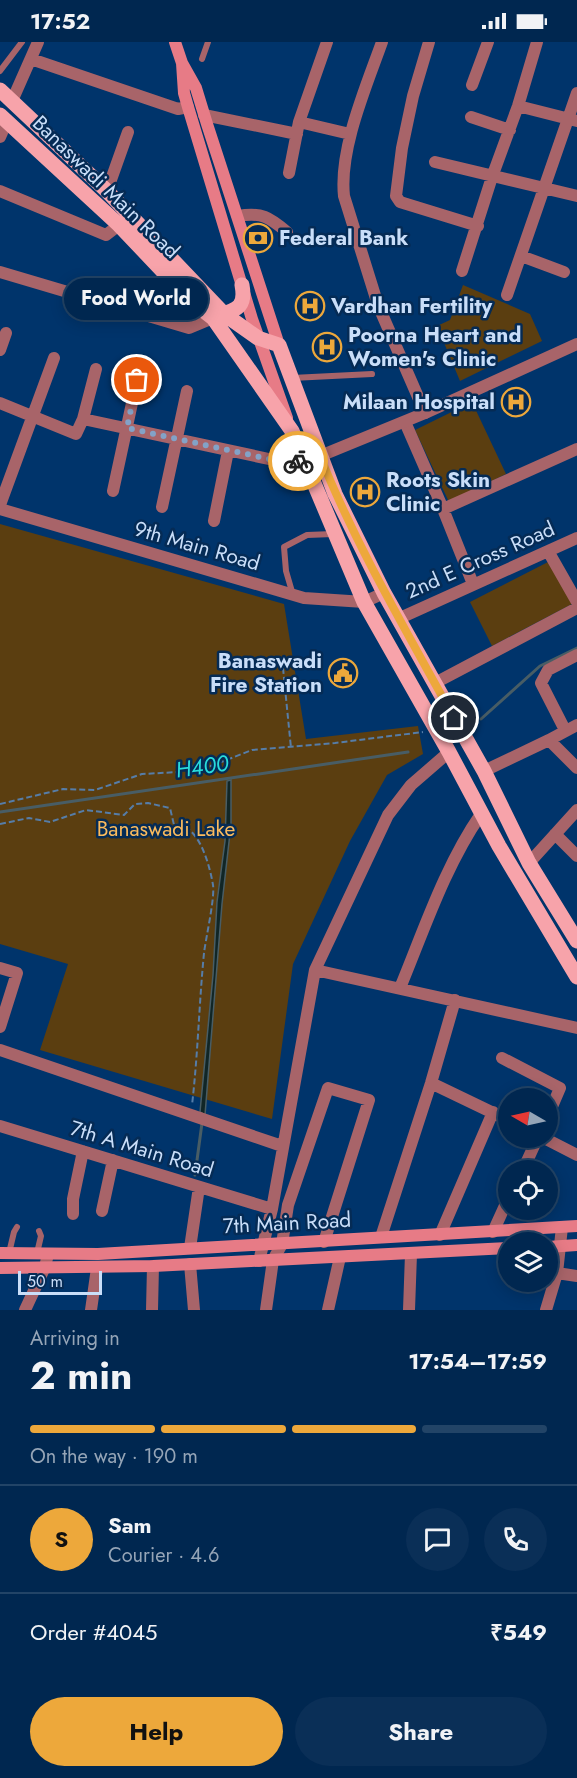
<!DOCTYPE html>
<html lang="en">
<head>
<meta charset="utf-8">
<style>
	:root { --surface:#002750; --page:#0a2f57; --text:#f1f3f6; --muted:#95a5b7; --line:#224467; --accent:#eda83b }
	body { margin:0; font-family:Jost,sans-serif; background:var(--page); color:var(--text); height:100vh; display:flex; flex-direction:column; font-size:22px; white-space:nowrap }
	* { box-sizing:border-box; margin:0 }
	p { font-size:20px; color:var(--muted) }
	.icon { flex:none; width:33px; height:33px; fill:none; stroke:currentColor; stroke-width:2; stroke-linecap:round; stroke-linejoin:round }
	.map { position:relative; height:1268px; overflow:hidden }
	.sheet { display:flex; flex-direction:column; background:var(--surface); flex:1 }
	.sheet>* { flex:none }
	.needle { width:39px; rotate:279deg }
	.controls { position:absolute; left:498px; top:1046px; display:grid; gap:12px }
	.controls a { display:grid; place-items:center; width:60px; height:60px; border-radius:50%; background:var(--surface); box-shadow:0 3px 15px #0003,0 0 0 2px var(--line); font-size:30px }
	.scale { position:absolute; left:18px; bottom:15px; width:84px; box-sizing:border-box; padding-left:6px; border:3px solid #c9def9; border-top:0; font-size:16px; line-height:21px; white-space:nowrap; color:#c9def9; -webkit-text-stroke:4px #052b55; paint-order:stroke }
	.pin { position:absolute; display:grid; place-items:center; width:51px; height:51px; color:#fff; margin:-26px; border:3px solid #fff; border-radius:50%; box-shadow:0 2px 6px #0007 }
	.courier { position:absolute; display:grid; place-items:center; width:60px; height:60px; margin:-30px; border:4px solid #eda83b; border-radius:50%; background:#fff; color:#222; box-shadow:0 2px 8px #0007 }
	.bubble { position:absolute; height:42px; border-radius:21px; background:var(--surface); box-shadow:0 3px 15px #0003,0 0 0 2px var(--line); font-size:20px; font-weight:700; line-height:42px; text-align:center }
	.headline em { font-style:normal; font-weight:700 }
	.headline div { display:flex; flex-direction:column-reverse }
	.headline { display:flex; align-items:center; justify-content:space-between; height:102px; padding:0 30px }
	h1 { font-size:39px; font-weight:700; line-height:45px }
	.bar { display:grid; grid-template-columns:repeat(4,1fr); gap:9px 6px; align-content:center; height:72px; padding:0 30px }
	.bar i { height:8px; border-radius:4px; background:var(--line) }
	.bar .on { background:var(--accent) }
	.bar p { grid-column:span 4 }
	.line { display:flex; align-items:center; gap:15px; padding:0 30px; border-top:2px solid var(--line) }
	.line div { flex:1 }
	.round { display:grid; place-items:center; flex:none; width:63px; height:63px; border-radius:32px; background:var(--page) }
	.button { display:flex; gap:12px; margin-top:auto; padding:12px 30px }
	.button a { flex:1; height:69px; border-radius:36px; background:var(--accent); color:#111; font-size:24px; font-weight:700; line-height:69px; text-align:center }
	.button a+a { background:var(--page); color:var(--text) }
	.status { display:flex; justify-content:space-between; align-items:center; height:42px; padding:0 30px; background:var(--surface); direction:ltr }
	.status svg { height:16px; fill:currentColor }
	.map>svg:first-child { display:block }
	.green { fill:#5b3e10 }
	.water { fill:#112626; stroke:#485d65; stroke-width:1.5 }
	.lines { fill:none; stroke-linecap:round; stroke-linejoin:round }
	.stream { stroke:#485d65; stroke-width:3 }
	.path { stroke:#567da8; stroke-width:2; stroke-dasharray:6 3; stroke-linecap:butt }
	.service { stroke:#a86469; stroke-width:6 }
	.minor { stroke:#a86469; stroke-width:12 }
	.tertiary { stroke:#a86469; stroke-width:12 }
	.secondary { stroke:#e77b86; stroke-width:12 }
	.primary { stroke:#f7a3aa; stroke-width:15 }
	.done { stroke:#83a2c7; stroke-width:6; stroke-dasharray:0 10.8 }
	.route { stroke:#eda83b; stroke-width:8 }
	.labels { text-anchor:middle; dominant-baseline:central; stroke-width:5; stroke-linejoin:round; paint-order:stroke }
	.street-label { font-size:21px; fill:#c9def9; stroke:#052b55 }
	.poi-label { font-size:21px; font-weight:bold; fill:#c9def9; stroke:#052b55; text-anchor:start }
	.park-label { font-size:21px; fill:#fbbb5d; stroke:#052b55 }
	.water-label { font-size:22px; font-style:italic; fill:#28dcdc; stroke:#052b55 }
</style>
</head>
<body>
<div class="status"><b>17:52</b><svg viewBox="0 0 49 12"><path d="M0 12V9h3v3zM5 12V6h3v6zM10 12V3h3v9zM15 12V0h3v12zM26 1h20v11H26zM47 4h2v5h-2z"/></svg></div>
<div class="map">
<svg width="577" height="1268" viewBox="0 0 577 1268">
	<rect width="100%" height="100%" fill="#00346b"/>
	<path class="green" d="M463,243l67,29 12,27 -82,40 -23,-55 13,-6z
		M472,360l34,72 -57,28 -34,-72z
		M0,482l284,80 22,135 112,-13 5,28 -36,21 -37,66 -57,123 -21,155 -232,-69 28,-86 -68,-20z
		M550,519l22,43 -80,42 -22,-44z"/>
	<path class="water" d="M231,738v44l-9,80 -17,211 -5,-3 13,-137 4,-73 8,-61 2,-60z"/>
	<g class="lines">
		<path class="stream" d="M481,677l59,-53 37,-18
			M0,770l408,-60
			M195,1133l7,-52"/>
		<path class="path" d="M283,626l8,80
			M0,762l63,-15 32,1 47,-16 37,-2 20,-8 12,2 41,-16 83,-7 88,-11
			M0,782l29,-6 21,4 36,-12 38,5 11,-11 13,-1 22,5 4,17c25,-3 36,42 39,60 2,13 -7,52 -9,68 -5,51 -6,101 -12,152"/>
		<path class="service" d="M202,17l6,-17
			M0,29l22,-29
			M292,336l80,-4
			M293,553l-7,-24 -2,-24 23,-12 26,-1
			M9,1211l5,-21 3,-5
			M37,1211l4,-17 -2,-5"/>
		<path class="minor" d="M382,0c-16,45 -43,107 -38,154l34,109 47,108
			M429,0l-16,54 -11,52 -6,48 4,6 78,24
			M31,17l147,50 10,-2
			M472,43l16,-43
			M12,59l26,-59
			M518,64l59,15
			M204,73l93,19
			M471,75l39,13
			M299,80l51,12
			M0,95l7,-16
			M435,120l142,34
			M289,131l10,-51 28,-80
			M0,149l106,44 13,-10
			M107,149l21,-59
			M238,174c24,-4 31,1 49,16
			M521,214l43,16
			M462,229l30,-94 26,-71 19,-64
			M0,230l189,56 24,-10
			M507,253l70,-202
			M0,308l6,-17
			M0,361l76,31 7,-15 13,-50
			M83,377l200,43 20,-2
			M405,380l38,87 30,75
			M113,449l24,-111
			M0,463l54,-147
			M162,465l25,-116
			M443,467l134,-60
			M214,479l14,-70
			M548,509l29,51
			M400,576l177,-80
			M435,641l142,-75
			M565,688l-24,-47 7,-13 29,-15
			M549,698l28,28
			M484,729l65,-31 28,-15
			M555,792l22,22
			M529,821l48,-53
			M0,926l17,5 -17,54
			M315,928l262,58
			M400,946c24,-58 45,-122 81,-174
			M0,1008l282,96
			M502,1016l58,30 -12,28
			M431,1041l77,37
			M0,1084l272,83
			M542,1095l35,18
			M523,1128l15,-33
			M102,1169l11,-51
			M73,1172v-15l10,-48
			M493,1190l15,-33
			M440,1193l53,-123
			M381,1195l50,-154 24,-83
			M190,1206l9,-61
			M259,1219l13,-52 43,-239 73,-155 23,-30 38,-33
			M190,1222l4,46
			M557,1231l20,3
			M25,1268l20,-43 3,-13
			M91,1268l6,-42
			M152,1268l1,-44
			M266,1268l7,-50 9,-16 6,-39 40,-117 41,12 -45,142
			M328,1268l12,-53
			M409,1268l2,-56
			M546,1268l11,-37 5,-46"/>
		<path class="tertiary" d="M303,418l17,-4 105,-43 152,-69
			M0,467l304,89 60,4 20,-9"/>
		<path class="secondary" d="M175,0l7,21 14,25 11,36 72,221
			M182,21l2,30 4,14 64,212 35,99
			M548,1205l29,-2
			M0,1211l98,1 479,-28
			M0,1226l153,-2 355,-18"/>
		<path class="primary" d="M0,48l107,101 117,123 34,24 21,7 56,149 49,99 100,178 45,92 48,78
			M0,73l119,110 72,76 22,17 79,113 72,171 85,150 50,94 78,131
			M218,274c20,-7 28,-9 24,-31"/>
	</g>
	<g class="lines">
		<path class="done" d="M137,338l-10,48 156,34 15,-1"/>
		<path class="route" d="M298,419l22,-5c37,92 87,176 134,262"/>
	</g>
	<defs>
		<g id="bank-ring" transform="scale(1.5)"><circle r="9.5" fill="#052b55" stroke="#eda83b" stroke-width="1.5"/><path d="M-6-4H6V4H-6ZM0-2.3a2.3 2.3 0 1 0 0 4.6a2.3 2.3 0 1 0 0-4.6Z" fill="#eda83b"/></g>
		<g id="hospital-ring" transform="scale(1.5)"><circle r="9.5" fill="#052b55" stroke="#eda83b" stroke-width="1.5"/><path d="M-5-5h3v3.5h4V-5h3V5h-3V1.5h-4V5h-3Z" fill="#eda83b"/></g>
		<g id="civic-ring" transform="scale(1.5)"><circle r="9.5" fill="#052b55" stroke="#eda83b" stroke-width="1.5"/><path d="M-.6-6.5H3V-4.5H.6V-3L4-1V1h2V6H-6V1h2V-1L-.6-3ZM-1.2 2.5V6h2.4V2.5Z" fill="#eda83b"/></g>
	</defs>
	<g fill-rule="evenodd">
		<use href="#bank-ring" x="258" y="196"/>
		<use href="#hospital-ring" x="310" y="264"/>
		<use href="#hospital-ring" x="327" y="305"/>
		<use href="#hospital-ring" x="516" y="360"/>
		<use href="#hospital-ring" x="365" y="450"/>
		<use href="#civic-ring" x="343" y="631"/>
	</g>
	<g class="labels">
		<g class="street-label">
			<text transform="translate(106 145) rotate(44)">Banaswadi Main Road</text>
			<text transform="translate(197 504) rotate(16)">9th Main Road</text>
			<text transform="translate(480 518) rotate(-24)">2nd E Cross Road</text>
			<text transform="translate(142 1107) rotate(17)">7th A Main Road</text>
			<text transform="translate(287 1181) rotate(-3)">7th Main Road</text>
		</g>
		<g class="poi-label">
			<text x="279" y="196">Federal Bank</text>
			<text x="331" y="264">Vardhan Fertility</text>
			<text x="348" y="293">Poorna Heart and<tspan x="348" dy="24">Women's Clinic</tspan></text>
			<text x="495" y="360" text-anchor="end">Milaan Hospital</text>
			<text x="386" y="438">Roots Skin<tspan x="386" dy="24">Clinic</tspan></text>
			<text x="322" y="619" text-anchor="end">Banaswadi<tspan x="322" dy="24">Fire Station</tspan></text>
		</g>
		<g class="park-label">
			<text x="166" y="787">Banaswadi Lake</text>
		</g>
		<g class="water-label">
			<text transform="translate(202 724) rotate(-8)">H400</text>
		</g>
	</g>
</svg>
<div class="controls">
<a><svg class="needle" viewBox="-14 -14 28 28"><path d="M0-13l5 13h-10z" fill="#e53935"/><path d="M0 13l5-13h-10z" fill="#95a5b7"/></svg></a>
<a><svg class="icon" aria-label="locate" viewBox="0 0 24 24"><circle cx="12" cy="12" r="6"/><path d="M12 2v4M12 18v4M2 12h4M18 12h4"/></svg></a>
<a><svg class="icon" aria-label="layers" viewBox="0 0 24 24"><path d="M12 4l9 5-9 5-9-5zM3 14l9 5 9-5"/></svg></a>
</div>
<div class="scale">50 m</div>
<div class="pin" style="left:137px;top:338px;background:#ea580c"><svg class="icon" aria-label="bag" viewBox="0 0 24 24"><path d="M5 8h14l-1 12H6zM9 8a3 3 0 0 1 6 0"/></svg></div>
<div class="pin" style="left:454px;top:676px;background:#1f2937"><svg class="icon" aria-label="home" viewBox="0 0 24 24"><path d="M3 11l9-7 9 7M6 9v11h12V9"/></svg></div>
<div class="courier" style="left:298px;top:419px"><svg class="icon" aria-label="bike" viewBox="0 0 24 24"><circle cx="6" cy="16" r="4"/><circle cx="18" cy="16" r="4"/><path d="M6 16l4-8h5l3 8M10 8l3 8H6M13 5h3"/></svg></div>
<div class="bubble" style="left:64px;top:236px;width:144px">Food World</div>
</div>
<section class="sheet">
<div class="headline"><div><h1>2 min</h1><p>Arriving in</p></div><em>17:54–17:59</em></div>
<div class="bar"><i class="on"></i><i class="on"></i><i class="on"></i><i></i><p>On the way · 190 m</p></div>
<div class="line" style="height:108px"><b class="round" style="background:var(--accent);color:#111">S</b><div><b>Sam</b><p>Courier · 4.6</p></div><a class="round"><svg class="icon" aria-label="chat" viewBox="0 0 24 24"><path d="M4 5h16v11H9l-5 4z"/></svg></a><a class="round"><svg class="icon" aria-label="phone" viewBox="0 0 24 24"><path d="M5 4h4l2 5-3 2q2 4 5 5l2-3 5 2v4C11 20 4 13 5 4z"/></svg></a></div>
<div class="line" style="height:78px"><div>Order #4045</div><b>₹549</b></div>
<div class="button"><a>Help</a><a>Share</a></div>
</section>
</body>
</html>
